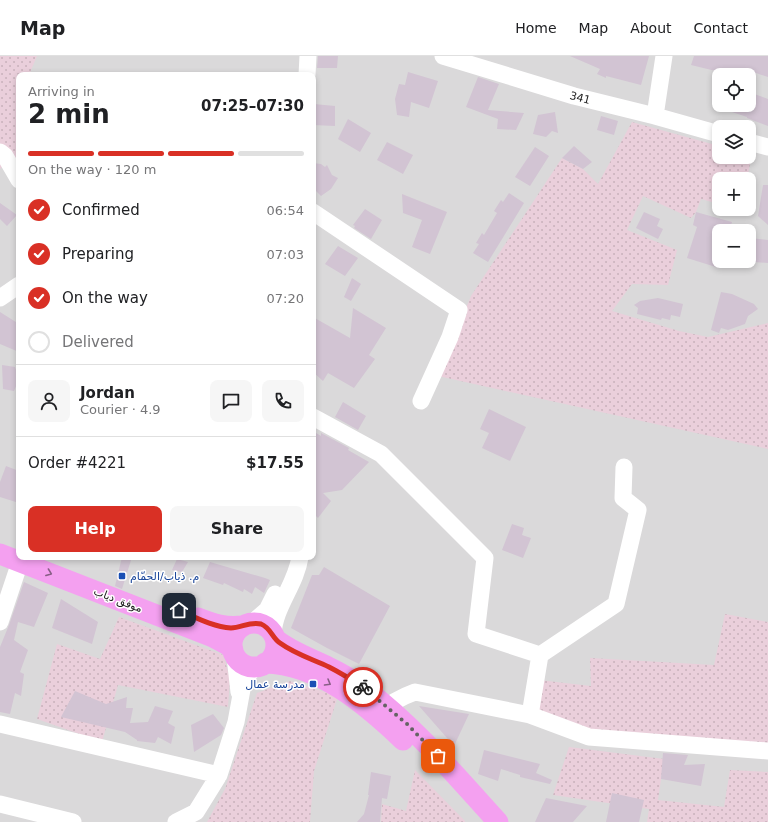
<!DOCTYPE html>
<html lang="en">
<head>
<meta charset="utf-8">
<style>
	:root { --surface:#fff; --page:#f6f6f6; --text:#202124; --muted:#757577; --line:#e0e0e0; --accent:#d93025 }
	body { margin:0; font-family:"DejaVu Sans","Noto Naskh Arabic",sans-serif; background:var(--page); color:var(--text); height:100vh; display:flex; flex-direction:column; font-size:15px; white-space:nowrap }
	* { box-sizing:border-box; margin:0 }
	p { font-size:13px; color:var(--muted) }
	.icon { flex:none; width:22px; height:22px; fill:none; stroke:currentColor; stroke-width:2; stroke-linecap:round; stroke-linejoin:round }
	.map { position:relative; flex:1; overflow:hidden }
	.side { position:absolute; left:16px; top:16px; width:300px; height:488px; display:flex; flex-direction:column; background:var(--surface); border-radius:8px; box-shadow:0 2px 6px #0003 }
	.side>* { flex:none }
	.controls { position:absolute; left:712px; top:12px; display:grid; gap:8px }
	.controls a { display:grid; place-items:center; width:44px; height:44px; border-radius:8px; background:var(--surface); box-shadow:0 2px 6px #0003; font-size:20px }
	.pin { position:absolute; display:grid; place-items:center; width:34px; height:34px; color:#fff; margin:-17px; border-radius:8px; box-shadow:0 2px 6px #0006 }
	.courier { position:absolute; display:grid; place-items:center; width:40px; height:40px; margin:-20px; border:3px solid #d93025; border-radius:50%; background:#fff; color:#222; box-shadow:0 1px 5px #0007 }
	.summary em { font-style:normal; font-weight:600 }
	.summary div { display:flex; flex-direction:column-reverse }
	.summary { display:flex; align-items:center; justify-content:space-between; height:68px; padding:0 12px }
	h1 { font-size:26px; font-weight:600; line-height:30px }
	.bar { display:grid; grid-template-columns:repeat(4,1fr); gap:6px 4px; align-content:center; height:48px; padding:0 12px }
	.bar i { height:5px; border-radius:3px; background:var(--line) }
	.bar .selected { background:var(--accent) }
	.bar p { grid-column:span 4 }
	.line { display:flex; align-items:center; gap:10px; padding:0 12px; border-top:1px solid var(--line) }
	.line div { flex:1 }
	.round { display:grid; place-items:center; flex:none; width:42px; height:42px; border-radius:8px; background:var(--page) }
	ol { padding:0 12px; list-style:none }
	li { display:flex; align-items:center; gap:12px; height:44px }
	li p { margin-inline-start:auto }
	li .icon { padding:4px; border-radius:50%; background:var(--accent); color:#fff; stroke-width:4 }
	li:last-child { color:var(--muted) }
	li i { width:22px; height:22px; border:2px solid var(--line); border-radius:50% }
	.cta { display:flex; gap:8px; margin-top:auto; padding:8px 12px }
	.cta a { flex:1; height:46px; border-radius:8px; background:var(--accent); color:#fff; font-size:16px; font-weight:600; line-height:46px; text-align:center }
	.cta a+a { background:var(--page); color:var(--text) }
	header { display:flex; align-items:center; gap:24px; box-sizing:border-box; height:56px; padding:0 20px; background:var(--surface); border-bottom:1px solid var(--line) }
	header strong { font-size:19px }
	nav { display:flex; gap:22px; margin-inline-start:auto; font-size:14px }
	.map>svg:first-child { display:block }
	.residential { fill:#dad9da; fill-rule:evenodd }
	.farmland { fill:url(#farmland-dots) }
	.building { fill:#d2c4d3 }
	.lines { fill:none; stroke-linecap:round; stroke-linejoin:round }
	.minor { stroke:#fff; stroke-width:17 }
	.major { stroke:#f4a0f0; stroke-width:21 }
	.oneway { stroke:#885e86 }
	.done { stroke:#656264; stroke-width:4; stroke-dasharray:0 7.2 }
	.route { stroke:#d93025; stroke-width:5 }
	.transit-dot { fill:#1a4fb4; stroke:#fff; stroke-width:1.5 }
	.labels { text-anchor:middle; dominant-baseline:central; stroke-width:3; stroke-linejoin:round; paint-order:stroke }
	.street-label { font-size:11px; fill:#1c1c1c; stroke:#fff }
	.transit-label { font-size:11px; fill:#164399; stroke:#fff; text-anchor:start }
</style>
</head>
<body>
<header>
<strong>Map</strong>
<nav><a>Home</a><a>Map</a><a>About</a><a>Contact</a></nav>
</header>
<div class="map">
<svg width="768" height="766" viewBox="0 0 768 766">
	<defs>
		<pattern id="farmland-dots" width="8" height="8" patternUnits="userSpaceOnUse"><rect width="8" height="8" fill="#eacfdb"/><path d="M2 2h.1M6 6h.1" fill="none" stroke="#c8b1bb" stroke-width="1.8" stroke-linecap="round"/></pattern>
	</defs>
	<rect width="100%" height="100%" fill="#ede3eb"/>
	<path class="residential" d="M0,0h768v766h-768zM19,19h294v482h-294zM719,19h30v30h-30zM719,71h30v30h-30zM719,123h30v30h-30zM719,175h30v30h-30z"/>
	<path class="farmland" d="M0,0h37l-8,19h-10v99l-10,-14 -9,9z
		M632,66l87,24v11h30v-2h3l-5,24h-28v25l-18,-5 -5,13 -5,6 -48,-22 -16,34 50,20 -9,35 -36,-1 -20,27 67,20 29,6 60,-14v126l-330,-73 33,-80 91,-138 21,11 15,15z
		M725,558l43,8v122l-184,-12 -47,-21 2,-31 52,6 -1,-28 124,7z
		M119,561l104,38 7,23 -2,29 -110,-22 -16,57 -65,-23 20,-75 43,15z
		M290,625l48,15 -24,75 -4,51h-103l18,-33 32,-96z
		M569,691l95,12 -6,41 66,7 6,-37 38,2v50h-121l2,-13 -96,-14z
		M415,714l50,51v1h-84l1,-18 24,7z"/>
	<path class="building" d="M318,0h20l-1,12h-20z
		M570,0h79l-8,29 -35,-9v2l-9,-4 3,-5z
		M694,0h74v21l-12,-4 -1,2h-23l-41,-10z
		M408,16l30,9 -9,27 -18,-6 -2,15 -12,-2 -2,-16 4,-15 6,1z
		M478,21l21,7 -11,26 36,3 -8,17 -19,-1 1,-10 -32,-12z
		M749,36l19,7v27l-21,-8v-1l-30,-10v-2h32z
		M314,48l21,2v20l-22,-1z
		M555,56l3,21 -6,-2 -6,6 -13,-3 5,-19z
		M601,60l17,5 -4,14 -17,-5z
		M348,63l23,14 -11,19 -22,-13z
		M387,86l26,13 -10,19 -26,-14z
		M574,90l18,16 -9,7 -21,-11z
		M535,91l14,9 -19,30 -15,-9z
		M313,107l8,1 4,3 2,-2 5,10 6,3 -7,11 -10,7 -8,-8z
		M763,129h5v40l-10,-9z
		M509,137l15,10 -36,59 -15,-9 6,-9 -3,-1 6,-10 2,2 13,-22 -3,-2 7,-11 2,2z
		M402,138l45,18 -17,42 -18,-7 10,-27 -19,-7z
		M0,147l17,12 -10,11 -7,-7z
		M365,153l17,11 -11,19 -17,-11 1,-2 -2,-1z
		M644,156l16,7 -3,7 6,3 -5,10 -22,-11z
		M696,156l36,10 -3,9h-10v37l-32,-10 10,-31 -4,-2z
		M749,182l19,2v23l-15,-1 1,-9 -5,-1z
		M338,190l20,12 -13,18 -20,-12z
		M352,222l9,6 -10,17 -7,-4z
		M721,236l11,2 22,10 4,5 -10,7 -3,8 -17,6 -7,-2 -2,5 -8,-3z
		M658,242l25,6 -3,13 -9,-2 -1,5 -8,-2 -1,2 -24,-6 1,-6 -4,-3 6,-4z
		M353,252l33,20 -17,27 6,4 -21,29 -26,-15 -5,8 -10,-9v-55l37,21z
		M0,256l19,12v28l-19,-8z
		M2,309l13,2 2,6h2v11h-2l-3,7 -11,-2z
		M343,346l23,14 -8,14 -23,-13z
		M489,353l37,18 -16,34 -28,-13 7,-15 -9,-4z
		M316,377l5,3v-3l28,15 -1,2 21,12 -27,28 -19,3 8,8 -13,17 -5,-5v-74z
		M6,410l13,5v32l-19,-6v-15z
		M512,468l12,4 -2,7 9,3 -8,20 -21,-8z
		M122,501h10l-10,32 -7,-3z
		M177,503l11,3 -6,10 -10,-2z
		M210,506l55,16 5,2 -6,13 -9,-6 -3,7 -8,-5 -1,3 -19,-9 -1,2 -20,-7z
		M324,511l66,39 -31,58 -32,-16 -36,-20 21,-53h7z
		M24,526l24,11 -14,34 -16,-5 -4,18 14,10 -8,22 4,2 -3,22 -6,-3 -5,21 -10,-2v-65l9,-22z
		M61,543l37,23 -6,22 -40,-16z
		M75,635l31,13 21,-7 -1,11h7l-3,15 18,-1 7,-16 18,5 -5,12 7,4 -4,17 -13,-7 -3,6 -18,-2v-1l-12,-8 -64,-15z
		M419,650l50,8 -15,32z
		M213,658l11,14 -3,7 -27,17 -3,-27z
		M484,694l56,14 -4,9 16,7 -2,4 -30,-7v-2l-19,-6 -3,12 -20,-7z
		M663,697l25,2 -4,10 21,-1 -4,22 -40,-7z
		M371,716l20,4 -4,23 -5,-1 -2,24h-23l7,-8 5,-19h-1z
		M612,737l32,7 -5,22h-33z
		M546,742l41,8 -14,16h-38z"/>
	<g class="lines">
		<path class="minor" d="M443,0l131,40 81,20 64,18
			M307,19l1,-19
			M655,60l9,-60
			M749,86l19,5
			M0,96l5,4 14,24
			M313,156l146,98 -9,27 -29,64
			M0,242l19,-13
			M313,361l68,37 104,104 -9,76 64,21 -10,60 -115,-23c-14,5 -26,12 -38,22
			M0,566l20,-60
			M252,567l15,-13 8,-16
			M273,579c1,-28 23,-50 27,-78
			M540,599l76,-51 22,-94 -15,-12 1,-31
			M235,601l4,35
			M530,659l59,22 179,14
			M0,668l219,51
			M0,748l73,18
			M176,766l20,-10 23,-37 17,-53 7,-38 4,-8 9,-10"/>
		<path class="major" d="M0,498l213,83 15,8 5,5
			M198,562c15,6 28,10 44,8
			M232 589a22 22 0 1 1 44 0a22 22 0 1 1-44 0Z
			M275,583c16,13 35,19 53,28 13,6 26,14 37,22 50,38 91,87 133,133
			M265,607c54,1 101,42 138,77"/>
	</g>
	<defs><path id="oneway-chevron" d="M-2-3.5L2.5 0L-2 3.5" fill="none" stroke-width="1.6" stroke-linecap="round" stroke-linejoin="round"/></defs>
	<g class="oneway">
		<use href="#oneway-chevron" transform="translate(49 517) rotate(21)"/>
		<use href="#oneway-chevron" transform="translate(328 627) rotate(30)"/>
	</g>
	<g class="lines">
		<path class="done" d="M363,631l44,37 31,32"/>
		<path class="route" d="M179,554c16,7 34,17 52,18 10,0 19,-7 30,-4 10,4 11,14 19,19 15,11 32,16 49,24 12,6 23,13 34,20"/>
	</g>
	<g class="transit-dot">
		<rect x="118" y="516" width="8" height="8" rx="2"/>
		<rect x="309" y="624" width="8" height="8" rx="2"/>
	</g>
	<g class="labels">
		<g class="street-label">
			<text transform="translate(580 42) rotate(15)">341</text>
			<text transform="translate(118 544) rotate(21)">موفق دياب</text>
		</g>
		<g class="transit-label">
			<text x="130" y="520">م. ذياب/الحمّام</text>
			<text x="305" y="628" text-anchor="end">مدرسة عمال</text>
		</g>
	</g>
</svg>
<div class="controls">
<a><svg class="icon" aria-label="locate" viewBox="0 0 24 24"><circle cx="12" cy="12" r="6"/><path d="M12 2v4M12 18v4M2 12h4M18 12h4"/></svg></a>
<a><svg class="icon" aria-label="layers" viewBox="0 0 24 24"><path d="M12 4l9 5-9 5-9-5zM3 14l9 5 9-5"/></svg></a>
<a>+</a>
<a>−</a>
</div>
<div class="pin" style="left:438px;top:700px;background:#ea580c"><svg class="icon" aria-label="bag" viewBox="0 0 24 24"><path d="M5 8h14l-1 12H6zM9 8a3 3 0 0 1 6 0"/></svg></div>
<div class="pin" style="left:179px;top:554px;background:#1f2937"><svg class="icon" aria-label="home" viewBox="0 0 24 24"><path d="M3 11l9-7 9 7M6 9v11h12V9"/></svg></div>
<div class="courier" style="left:363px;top:631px"><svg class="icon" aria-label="bike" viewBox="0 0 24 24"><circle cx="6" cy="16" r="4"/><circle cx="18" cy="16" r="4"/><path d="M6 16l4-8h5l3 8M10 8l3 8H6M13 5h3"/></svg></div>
<section class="side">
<div class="summary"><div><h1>2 min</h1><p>Arriving in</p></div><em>07:25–07:30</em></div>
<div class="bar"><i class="selected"></i><i class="selected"></i><i class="selected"></i><i></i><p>On the way · 120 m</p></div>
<ol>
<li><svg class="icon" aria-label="check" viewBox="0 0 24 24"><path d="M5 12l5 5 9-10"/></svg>Confirmed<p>06:54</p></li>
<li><svg class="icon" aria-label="check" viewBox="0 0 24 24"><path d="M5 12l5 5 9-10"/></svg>Preparing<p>07:03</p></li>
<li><svg class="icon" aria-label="check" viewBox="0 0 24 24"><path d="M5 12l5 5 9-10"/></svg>On the way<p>07:20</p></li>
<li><i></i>Delivered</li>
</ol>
<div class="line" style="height:72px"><a class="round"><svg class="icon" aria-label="person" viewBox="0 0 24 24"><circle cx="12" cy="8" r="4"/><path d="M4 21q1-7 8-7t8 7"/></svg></a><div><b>Jordan</b><p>Courier · 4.9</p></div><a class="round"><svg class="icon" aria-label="chat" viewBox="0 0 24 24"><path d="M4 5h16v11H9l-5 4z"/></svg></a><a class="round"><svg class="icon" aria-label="phone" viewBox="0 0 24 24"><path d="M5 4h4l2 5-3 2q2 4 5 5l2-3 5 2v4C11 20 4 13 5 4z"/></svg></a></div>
<div class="line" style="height:52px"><div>Order #4221</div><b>$17.55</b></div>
<div class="cta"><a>Help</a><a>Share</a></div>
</section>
</div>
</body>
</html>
